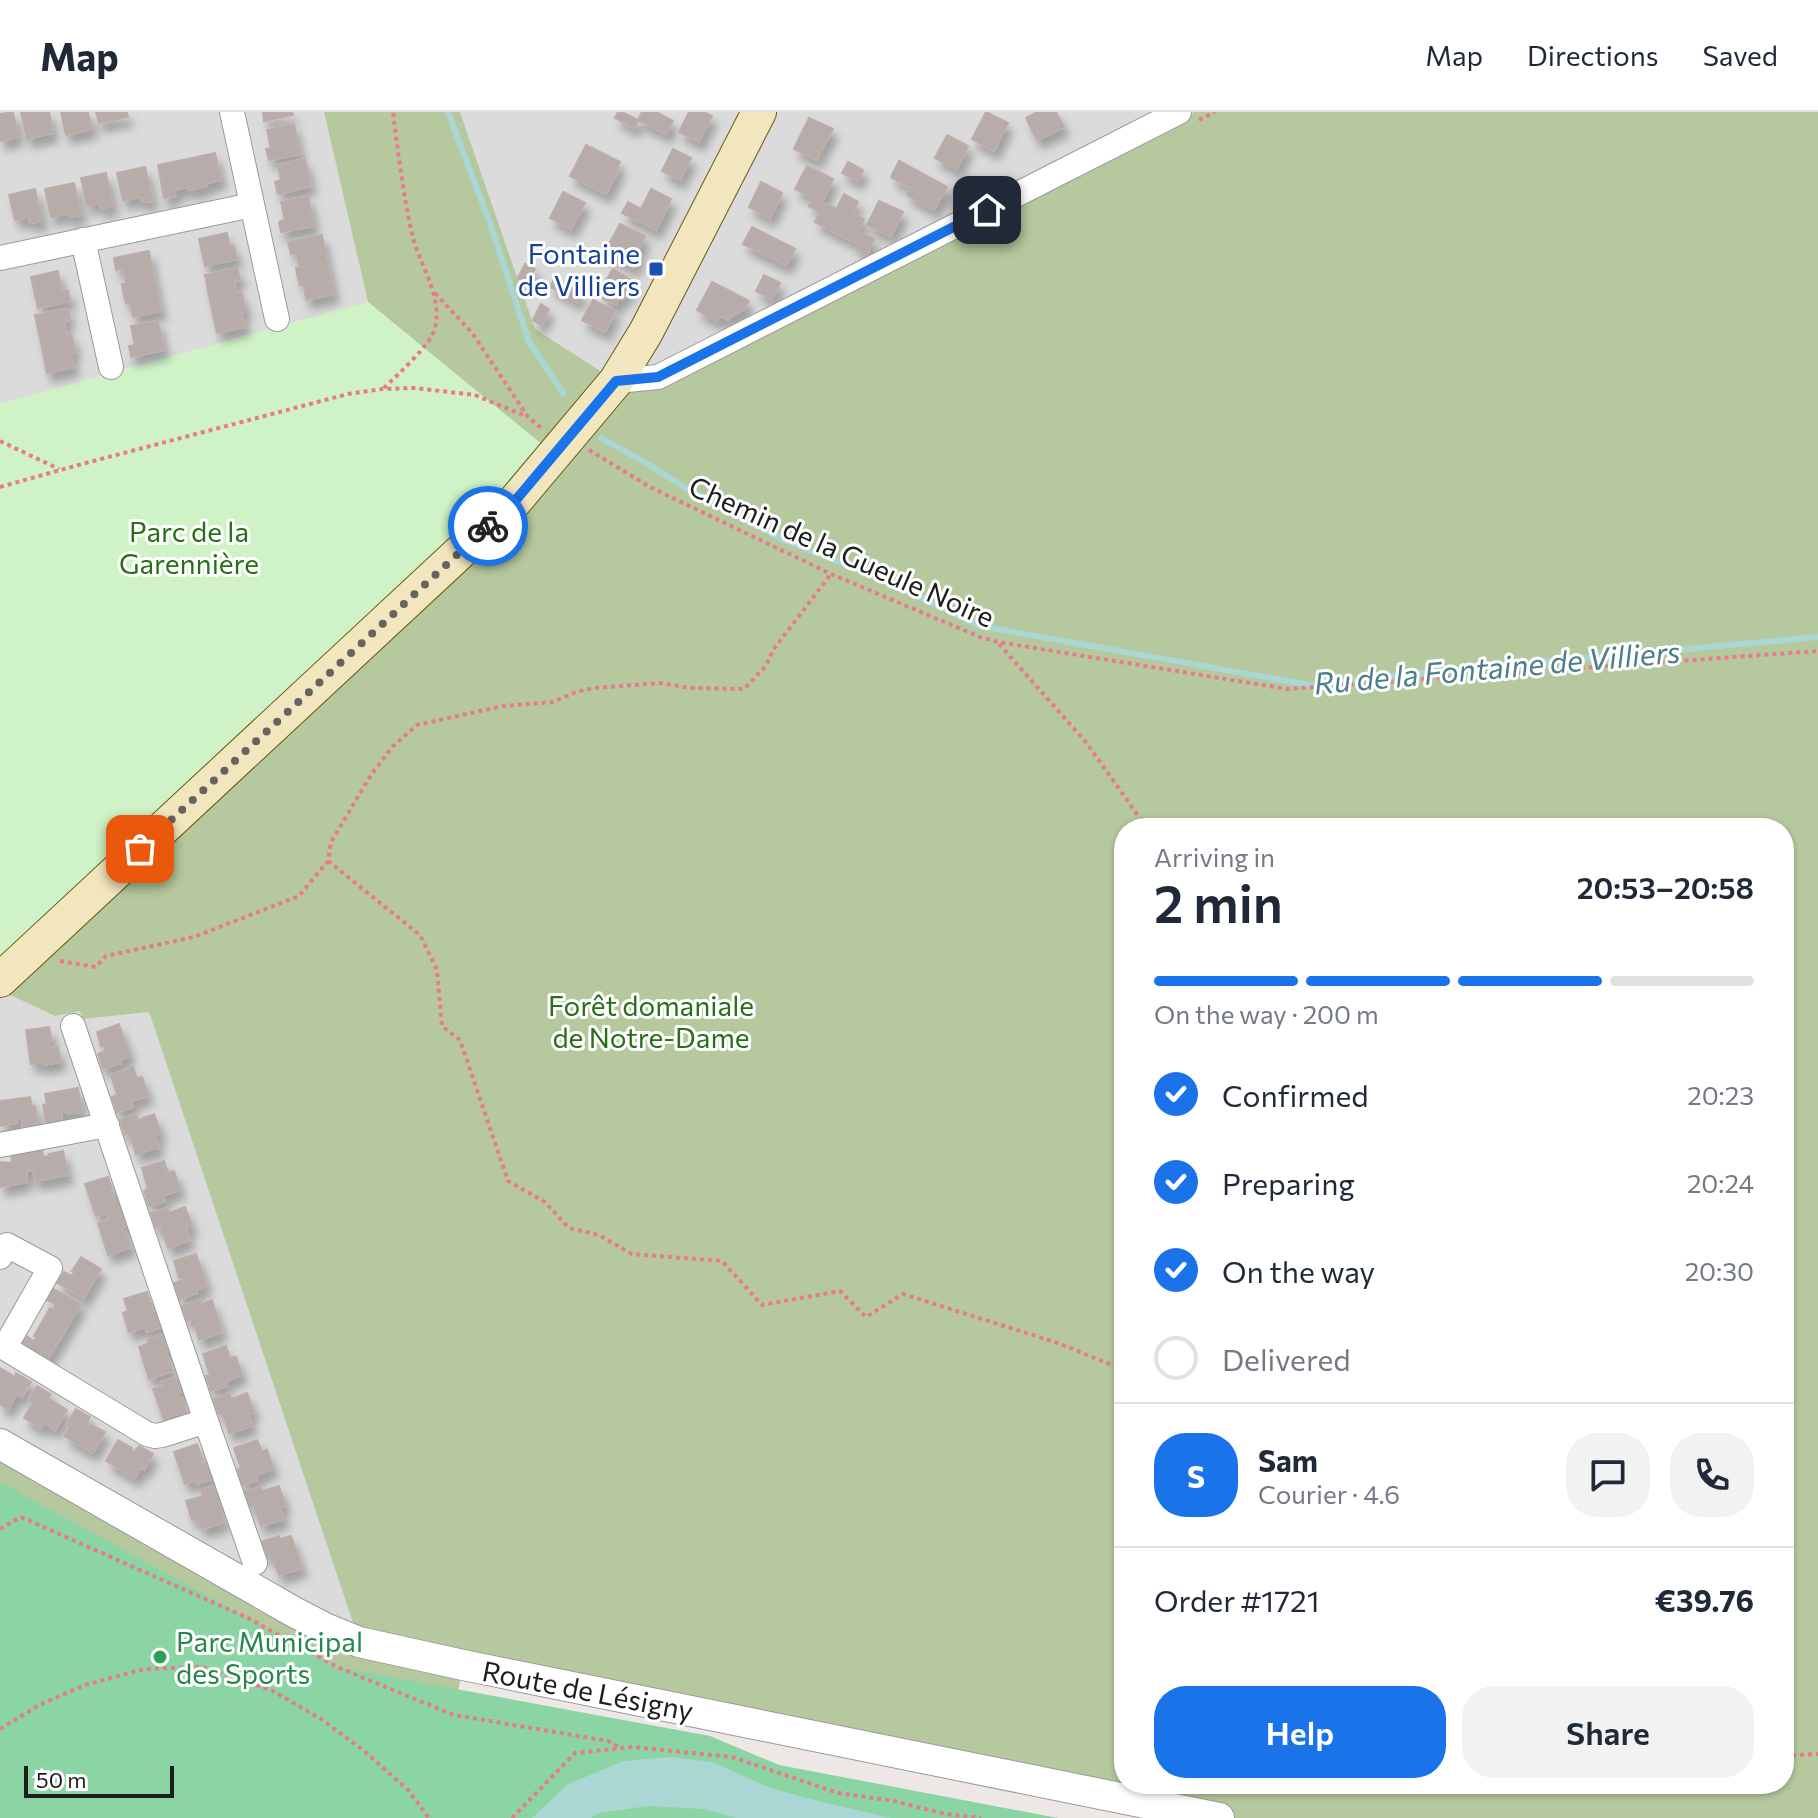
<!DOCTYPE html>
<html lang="en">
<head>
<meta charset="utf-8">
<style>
	:root { --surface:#fff; --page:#f2f2f3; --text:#1f2937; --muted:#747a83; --line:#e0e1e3; --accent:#1a73e8 }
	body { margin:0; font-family:Commissioner,sans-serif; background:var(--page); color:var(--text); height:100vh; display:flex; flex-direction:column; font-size:30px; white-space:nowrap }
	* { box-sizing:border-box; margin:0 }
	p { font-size:26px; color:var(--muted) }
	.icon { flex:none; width:44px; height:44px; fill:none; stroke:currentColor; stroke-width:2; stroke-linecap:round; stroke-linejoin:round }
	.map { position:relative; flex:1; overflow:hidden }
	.sheet { position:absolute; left:1114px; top:706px; width:680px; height:976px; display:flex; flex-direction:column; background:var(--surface); border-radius:32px; box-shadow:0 2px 6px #0004 }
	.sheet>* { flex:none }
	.scale { position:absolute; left:24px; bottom:20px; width:150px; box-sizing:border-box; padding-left:8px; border:4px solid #1d1d1d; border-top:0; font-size:22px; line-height:28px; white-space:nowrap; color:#1d1d1d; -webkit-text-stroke:6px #fff; paint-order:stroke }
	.pin { position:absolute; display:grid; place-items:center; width:68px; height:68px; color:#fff; margin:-34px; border-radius:16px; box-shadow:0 4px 12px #0006 }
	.courier { position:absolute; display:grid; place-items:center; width:80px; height:80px; margin:-40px; border:6px solid #1a73e8; border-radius:50%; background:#fff; color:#222; box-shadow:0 2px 10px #0007 }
	.overview em { font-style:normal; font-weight:600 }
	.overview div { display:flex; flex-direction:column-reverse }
	.overview { display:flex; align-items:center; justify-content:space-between; height:136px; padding:0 40px }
	h1 { font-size:52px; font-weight:600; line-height:60px }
	.bar { display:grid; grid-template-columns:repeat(4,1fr); gap:12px 8px; align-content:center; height:96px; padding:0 40px }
	.bar i { height:10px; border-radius:6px; background:var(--line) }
	.bar .current { background:var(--accent) }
	.bar p { grid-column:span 4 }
	.line { display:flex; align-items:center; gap:20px; padding:0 40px; border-top:2px solid var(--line) }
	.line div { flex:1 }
	.round { display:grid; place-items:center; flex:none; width:84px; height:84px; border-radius:32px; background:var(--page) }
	ol { padding:0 40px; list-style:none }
	li { display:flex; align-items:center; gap:24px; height:88px }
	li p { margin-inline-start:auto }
	li .icon { padding:8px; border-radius:50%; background:var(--accent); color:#fff; stroke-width:4 }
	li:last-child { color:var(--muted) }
	li i { width:44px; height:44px; border:4px solid var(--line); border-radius:50% }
	.primary-button { display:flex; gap:16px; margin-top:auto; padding:16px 40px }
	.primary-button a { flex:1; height:92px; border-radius:32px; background:var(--accent); color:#fff; font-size:32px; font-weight:600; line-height:92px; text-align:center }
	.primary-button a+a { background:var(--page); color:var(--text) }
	header { display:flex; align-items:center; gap:48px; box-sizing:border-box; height:112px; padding:0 40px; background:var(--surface); border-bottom:2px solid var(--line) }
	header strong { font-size:38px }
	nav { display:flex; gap:44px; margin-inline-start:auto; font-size:28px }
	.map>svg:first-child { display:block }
	.residential { fill:#dbdbdb }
	.forest { fill:#b6c89e; fill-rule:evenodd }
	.park { fill:#cff3c6 }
	.pitch { fill:#8bd4a3 }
	.water { fill:#aad6d4 }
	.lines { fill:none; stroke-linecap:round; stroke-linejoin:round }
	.stream { stroke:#aad6d4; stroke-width:6 }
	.building { fill:#b6adab; stroke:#bdaca9; stroke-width:2; filter:url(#shadow) }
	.minor-casing { stroke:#9a9a9a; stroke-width:26 }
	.tertiary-casing { stroke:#9a9a9a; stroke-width:32 }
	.secondary-casing { stroke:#685911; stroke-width:36 }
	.path { stroke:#e9798d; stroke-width:4; stroke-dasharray:4 4; stroke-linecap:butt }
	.minor { stroke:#fff; stroke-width:24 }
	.tertiary { stroke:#fff; stroke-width:30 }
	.secondary { stroke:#f2e6be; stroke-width:34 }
	.done { stroke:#666463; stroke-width:8; stroke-dasharray:0 14.4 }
	.route { stroke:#1a73e8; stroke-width:10 }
	.transit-dot { fill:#1a4fb4; stroke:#fff; stroke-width:3 }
	.leisure-dot { fill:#2e9e5b; stroke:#fff; stroke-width:3 }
	.labels { text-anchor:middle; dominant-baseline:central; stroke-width:6; stroke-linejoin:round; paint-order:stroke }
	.transit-label { font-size:28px; fill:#164399; stroke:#fff; text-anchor:end }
	.park-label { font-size:28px; fill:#296f18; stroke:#fff }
	.street-label { font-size:28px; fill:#1d1d1d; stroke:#fff }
	.leisure-label { font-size:28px; fill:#27864d; stroke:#fff; text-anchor:start }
	.water-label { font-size:30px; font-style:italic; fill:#4b7e8c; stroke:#fff }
</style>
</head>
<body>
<header>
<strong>Map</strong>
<nav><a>Map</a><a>Directions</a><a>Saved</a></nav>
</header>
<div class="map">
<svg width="1818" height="1706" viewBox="0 0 1818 1706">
	<defs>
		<filter id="shadow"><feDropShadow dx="5" dy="9" stdDeviation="4" flood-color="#0004"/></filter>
	</defs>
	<rect width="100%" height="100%" fill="#ede8e5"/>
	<path class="residential" d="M0,0h324l44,190 -368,102z
		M460,0h731l-534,264 -41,5 -81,-52z
		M0,878l55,25 25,-4 3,8 66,-7 210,630 -359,-198z"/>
	<path class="forest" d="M324,0h136l75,217 81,52 41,1 537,-270h624v1706h-599l-756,-153 -28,153h-435v-374l359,197 -210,-629 -66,7 -3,-8 -25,5 -55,-26 554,-535 -186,-153zM1124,716h660v956h-660z"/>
	<path class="park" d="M368,190l187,153 -555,525v-576z"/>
	<path class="pitch" d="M0,1370l337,185 373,69 69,29 279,53h-1058z"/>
	<path class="water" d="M670,1645l42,5 59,26 43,12 77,18h-154l-34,-9 -55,-3 -49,7 -8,5h-59l36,-34 56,-23z"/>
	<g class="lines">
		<path class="stream" d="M448,0l42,111 39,119 34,51
			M601,326l45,25 40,25 98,52 99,39 97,47 341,61 46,-9 451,-41"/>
	</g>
	<path class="building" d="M13,0l5,25 -18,4v-27z
		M21,0h28l4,21 -26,6z
		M61,0h27l4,17 -26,6z
		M96,0h31l1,5 -29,6z
		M263,0h29l1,3 -29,6z
		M618,0h4l16,8 -4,8 -19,-10z
		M642,0h14l17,9 -7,13 -28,-14z
		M689,0h15l8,4 -13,26 -20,-10z
		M986,0l22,11 -14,28 -22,-12z
		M1037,0h19l8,15 -27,13 -11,-22z
		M809,6l24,11 -13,24 -23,-11z
		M294,12l6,30 -31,6 -3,-11 5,-1 -4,-18z
		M947,23l21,11 -11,23 -22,-11z
		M797,30l23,11 -3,7 -23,-11z
		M586,33l34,17 -4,9 2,1 -12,22 -36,-18z
		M673,37l18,9 -11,22 -18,-9z
		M215,41l6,27 -14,3v3l-12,3 -4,-17 -6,1 -2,-13z
		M305,47l6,27 -33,8 -3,-12 6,-2 -3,-15z
		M183,48l2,13 6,-1 4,17 -6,1 -1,-3 -14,3 2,6 -12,2 -6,-33z
		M899,49l48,26 -13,23 -27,-15 3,-7 -19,-11z
		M848,50l15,8 -5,11 -16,-8z
		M807,54l18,9 -11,23 -19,-9z
		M145,55l8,34 -11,1 -1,-5 -18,3 -6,-27z
		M106,61l7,33 -12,3 -1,-6 -13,3 -6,-28z
		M825,63l8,4 -11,23 -8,-4z
		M761,70l21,11 -12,25 -21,-11z
		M74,71l7,32 -11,2 -1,-4 -18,4 -6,-28z
		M35,77l7,32 -12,2 -1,-6 -14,3 -6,-25z
		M651,77l20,10 -15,31 -34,-17 6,-11 13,7z
		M563,80l22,11 -14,26 -21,-11z
		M844,82l14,8 -6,11 12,6 -6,12 -26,-13z
		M308,84l6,30 -33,6 -2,-10 6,-2 -4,-18z
		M813,86l24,11 -5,9 -23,-12z
		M879,89l24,11 -12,24 -24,-11z
		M820,100l54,27 -7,15 -11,-5 2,-5 -43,-22z
		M620,112l25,12 -9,20 3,1 -5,11 -30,-15z
		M752,115l43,22 -9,16 -43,-21z
		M227,121l3,14 4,-1 3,13 -32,7 -6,-27z
		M322,123l5,26 -17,4 1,6 -14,3 -1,-6 4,-1 -4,-14 -5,1 -3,-12z
		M149,139l5,27 -18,4 1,6 -14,4 -1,-8h4l-3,-16 -7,2 -2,-12z
		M327,149l7,33 -28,6 -2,-15h-4l-3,-11 14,-3 -1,-6z
		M525,152l10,5 -7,15 -10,-6z
		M237,156l3,11 -6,2 3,13 5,-1 1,7 -17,3 -1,-5 -15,3 -5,-26z
		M613,157l20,12 -10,18 -3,-2 -4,8 -14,-7 -1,-4 3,-6 -2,-1z
		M58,159l4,21 6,-2 2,11 -32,7 -7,-31z
		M764,163l16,8 -8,16 -16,-8z
		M154,166l7,33 -28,6 -3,-15 -4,1 -3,-11 14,-4 -1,-6z
		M554,167l28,14 -5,9 -27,-15z
		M712,170l37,19 -5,9 -13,6 -2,4 -9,-4 -3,5 -20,-11z
		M225,186l1,5 17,-3 3,11 -5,1 4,15 -28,6 -7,-32z
		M593,188l22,11 -10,21 -23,-12z
		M541,192l8,5 -8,16 -8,-5z
		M68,197l2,10 -6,1 3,16 4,-1 2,6 -15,3 -1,-5 -16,4 -6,-28z
		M158,209l6,29 -33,7 -2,-11 6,-1 -4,-19z
		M57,227l1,5 15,-3 2,12 -5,1 4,13 -27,6 -6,-30z
		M119,912l11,32 -10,4 1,3 -18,6 -5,-15 8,-3 -2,-5h-3l-4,-14z
		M49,915l3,14h-3l1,7 8,-1 2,15 -18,3v-3l-11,2 -5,-34z
		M133,955l4,12 5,-2 6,19 -17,5 2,6 -16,5 -5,-15 5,-2 -6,-20z
		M78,976l4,24 -15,2 -1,-3 -5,1 1,9 -16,3 -3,-19 4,-1 -2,-10z
		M30,985l2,10 3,-1 3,19 -15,3 -1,-10 -5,1v4l-16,3 -1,-25z
		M136,1002l2,6 16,-6 7,19 -6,2 4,12 -23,7 -6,-21 -5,2 -5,-15z
		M42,1037l1,8 7,-1 -1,-2 14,-3 5,24 -33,6 -2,-11 -4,1 -3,-19z
		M26,1040l3,19 -3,1 1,10 -27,5v-25l12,1 -1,-9z
		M164,1049l4,12 6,-2 6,19 -17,5 2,6 -16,5 -5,-15 4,-2 -6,-21z
		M108,1065l4,13 -2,1 2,6 7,-3 5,16 -17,6 -1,-3 -10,3 -11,-32z
		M185,1095l7,19 -6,2 4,12 -22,8 -7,-21 -5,1 -5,-15 16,-5 2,5z
		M124,1098l5,15 -7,3 2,5 2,-1 5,15 -23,8 -10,-32 10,-3 -1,-4z
		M196,1142l11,32 -11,4 1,3 -17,6 -6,-16 9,-3 -1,-3 -3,1 -5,-17z
		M81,1145l20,12 -17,29 -27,-15 7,-11 8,4 2,-4 -2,-1z
		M53,1177l28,15 -18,30 -21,-12 8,-14 3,2 3,-6 -9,-4z
		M147,1180l7,21 5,-1 5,14 -17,6 -1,-5 -17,5 -6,-19 5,-2 -4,-12z
		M200,1188l1,4 11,-4 10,32 -23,8 -4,-14 2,-1 -1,-6 -9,2 -5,-15z
		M42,1210l21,12 -17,28 -26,-15 6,-11 8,5 2,-4 -2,-1z
		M166,1222l6,15 -9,3 1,4 3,-1 6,16 -24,8 -10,-32 10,-4 -1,-4z
		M226,1234l4,12 6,-1 6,18 -16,6 1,5 -16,5 -5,-15 4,-1 -7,-21z
		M0,1256l15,9 1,-4 15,9 -9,15 -5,-3 -9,15 -8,-5z
		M181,1264l5,15 -9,3 1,5 4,-1 5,15 -23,7 -11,-31 11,-3 -2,-4z
		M37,1274l14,8 -3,4 19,12 -12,20 -11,-7 -3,5 -17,-10 9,-15 -5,-2z
		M229,1281l2,6 16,-6 7,19 -6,2 4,12 -23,7 -6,-20 -4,1 -6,-15z
		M76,1297l14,8 -4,7 3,2 1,-2 15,8 -12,21 -29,-17 6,-9 -4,-2z
		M118,1328l14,8 -1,2 3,2 5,-6 14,8 -9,16 -4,-2 -5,10 -29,-17z
		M257,1328l5,11 5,-1 6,19 -17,6 1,5 -15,5 -5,-15 4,-2 -7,-20z
		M197,1332l6,16 -3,1 2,4 7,-3 6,16 -18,6 -2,-4 -10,4 -11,-32z
		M217,1373l5,15 -4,1 7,21 -23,7 -4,-11 -6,2 -6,-19 17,-5 -2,-6z
		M279,1374l6,19 -5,2 4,12 -23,7 -7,-20 -4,1 -6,-15 17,-5 1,4z
		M279,1424l1,3 11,-3 11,32 -23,7 -6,-14 3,-1 -2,-5 -8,2 -5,-15z"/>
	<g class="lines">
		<g class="minor-casing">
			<path id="minor" d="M232,0l45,207
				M83,128l28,127
				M0,146l252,-53
				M616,269l42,-4 521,-265
				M0,1033l107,-20
				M0,1145l7,-12 43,23 -45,79
				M0,1233l147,89 8,2 7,-1 44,-14 -133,-395
				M206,1309l49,142"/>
		</g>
		<g class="tertiary-casing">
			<path id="tertiary" d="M0,1332l294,168 31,16 34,14 104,23 756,153"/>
		</g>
		<g class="secondary-casing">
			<path id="secondary" d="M0,868l515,-479 101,-120 30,-49 113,-220"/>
		</g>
		<path class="path" d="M1199,8l16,-8
			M435,181l38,41 55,83 15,12
			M384,276c13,-13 47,-43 51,-60 8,-32 -16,-64 -23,-94 -9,-40 -14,-82 -19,-122
			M0,329l59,28
			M589,338l61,37 181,87 149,63 18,5 289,47 531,-38
			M0,375l82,-23 266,-70 34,-5 33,-1 60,7 53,22
			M999,532l86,97 62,87
			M328,749l92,74 17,35 5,56 18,14 48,141 37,21 24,26 30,7 33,19 90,7 40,44 78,-14 26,26 37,-23 155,49 66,27
			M60,849l36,6 10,-11 88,-19 105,-41 29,-35 3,-19 40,-67 22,-29 24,-21 86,-19 50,-4 23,-10 18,-4 67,-5 29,5 54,1 22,-23 7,-16 58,-76
			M0,1417l21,-12 227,101 89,49 117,48 154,26 13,7
			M0,1617l39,-24 46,-20 59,-16 58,-2 69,23 50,29 42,31 45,40 21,28
			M1784,1644l34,-2
			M512,1706l63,-65 58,-6 99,10 106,36 56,8 51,13 36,4"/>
		<use href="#minor" class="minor"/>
		<use href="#tertiary" class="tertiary"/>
		<use href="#secondary" class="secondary"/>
	</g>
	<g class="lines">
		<path class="done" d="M140,737l348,-323"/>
		<path class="route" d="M488,414l27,-25 101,-120 42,-4 329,-167"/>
	</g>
	<rect class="transit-dot" x="648" y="149" width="16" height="16" rx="4"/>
	<circle class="leisure-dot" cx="160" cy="1545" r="8"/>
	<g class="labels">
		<g class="transit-label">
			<text x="640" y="141">Fontaine<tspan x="640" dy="32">de Villiers</tspan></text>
		</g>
		<g class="park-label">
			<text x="189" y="419">Parc de la<tspan x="189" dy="32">Garennière</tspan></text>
			<text x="651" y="893">Forêt domaniale<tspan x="651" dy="32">de Notre-Dame</tspan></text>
		</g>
		<g class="street-label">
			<text transform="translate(842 439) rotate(24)">Chemin de la Gueule Noire</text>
			<text transform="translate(588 1578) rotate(11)">Route de Lésigny</text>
		</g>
		<g class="leisure-label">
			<text x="176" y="1529">Parc Municipal<tspan x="176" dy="32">des Sports</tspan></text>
		</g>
		<g class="water-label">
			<text transform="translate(1497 554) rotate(-5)">Ru de la Fontaine de Villiers</text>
		</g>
	</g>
</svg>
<div class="scale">50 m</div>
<div class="pin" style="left:140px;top:737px;background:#ea580c"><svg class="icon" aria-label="bag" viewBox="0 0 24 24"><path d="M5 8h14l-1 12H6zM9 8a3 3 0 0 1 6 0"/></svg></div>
<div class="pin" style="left:987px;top:98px;background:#1f2937"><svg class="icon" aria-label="home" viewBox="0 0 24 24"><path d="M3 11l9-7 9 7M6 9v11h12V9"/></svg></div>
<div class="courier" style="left:488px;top:414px"><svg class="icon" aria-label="bike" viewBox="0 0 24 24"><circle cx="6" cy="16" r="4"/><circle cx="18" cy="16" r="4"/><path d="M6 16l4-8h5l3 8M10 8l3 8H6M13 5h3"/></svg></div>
<section class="sheet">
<div class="overview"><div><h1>2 min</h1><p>Arriving in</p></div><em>20:53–20:58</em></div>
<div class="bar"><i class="current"></i><i class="current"></i><i class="current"></i><i></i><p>On the way · 200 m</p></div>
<ol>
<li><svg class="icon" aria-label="check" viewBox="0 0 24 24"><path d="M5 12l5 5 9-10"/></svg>Confirmed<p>20:23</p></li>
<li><svg class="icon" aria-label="check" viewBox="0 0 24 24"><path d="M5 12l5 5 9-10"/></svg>Preparing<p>20:24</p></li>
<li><svg class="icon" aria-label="check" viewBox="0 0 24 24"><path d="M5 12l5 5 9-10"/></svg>On the way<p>20:30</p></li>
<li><i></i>Delivered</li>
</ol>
<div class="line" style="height:144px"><b class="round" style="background:var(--accent);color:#fff">S</b><div><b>Sam</b><p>Courier · 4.6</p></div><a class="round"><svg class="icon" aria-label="chat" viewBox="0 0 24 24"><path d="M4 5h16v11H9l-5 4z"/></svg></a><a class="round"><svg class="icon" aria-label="phone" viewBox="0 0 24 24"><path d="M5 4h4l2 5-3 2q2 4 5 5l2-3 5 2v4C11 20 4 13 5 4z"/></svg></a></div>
<div class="line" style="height:104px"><div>Order #1721</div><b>€39.76</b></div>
<div class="primary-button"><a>Help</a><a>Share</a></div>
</section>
</div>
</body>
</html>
